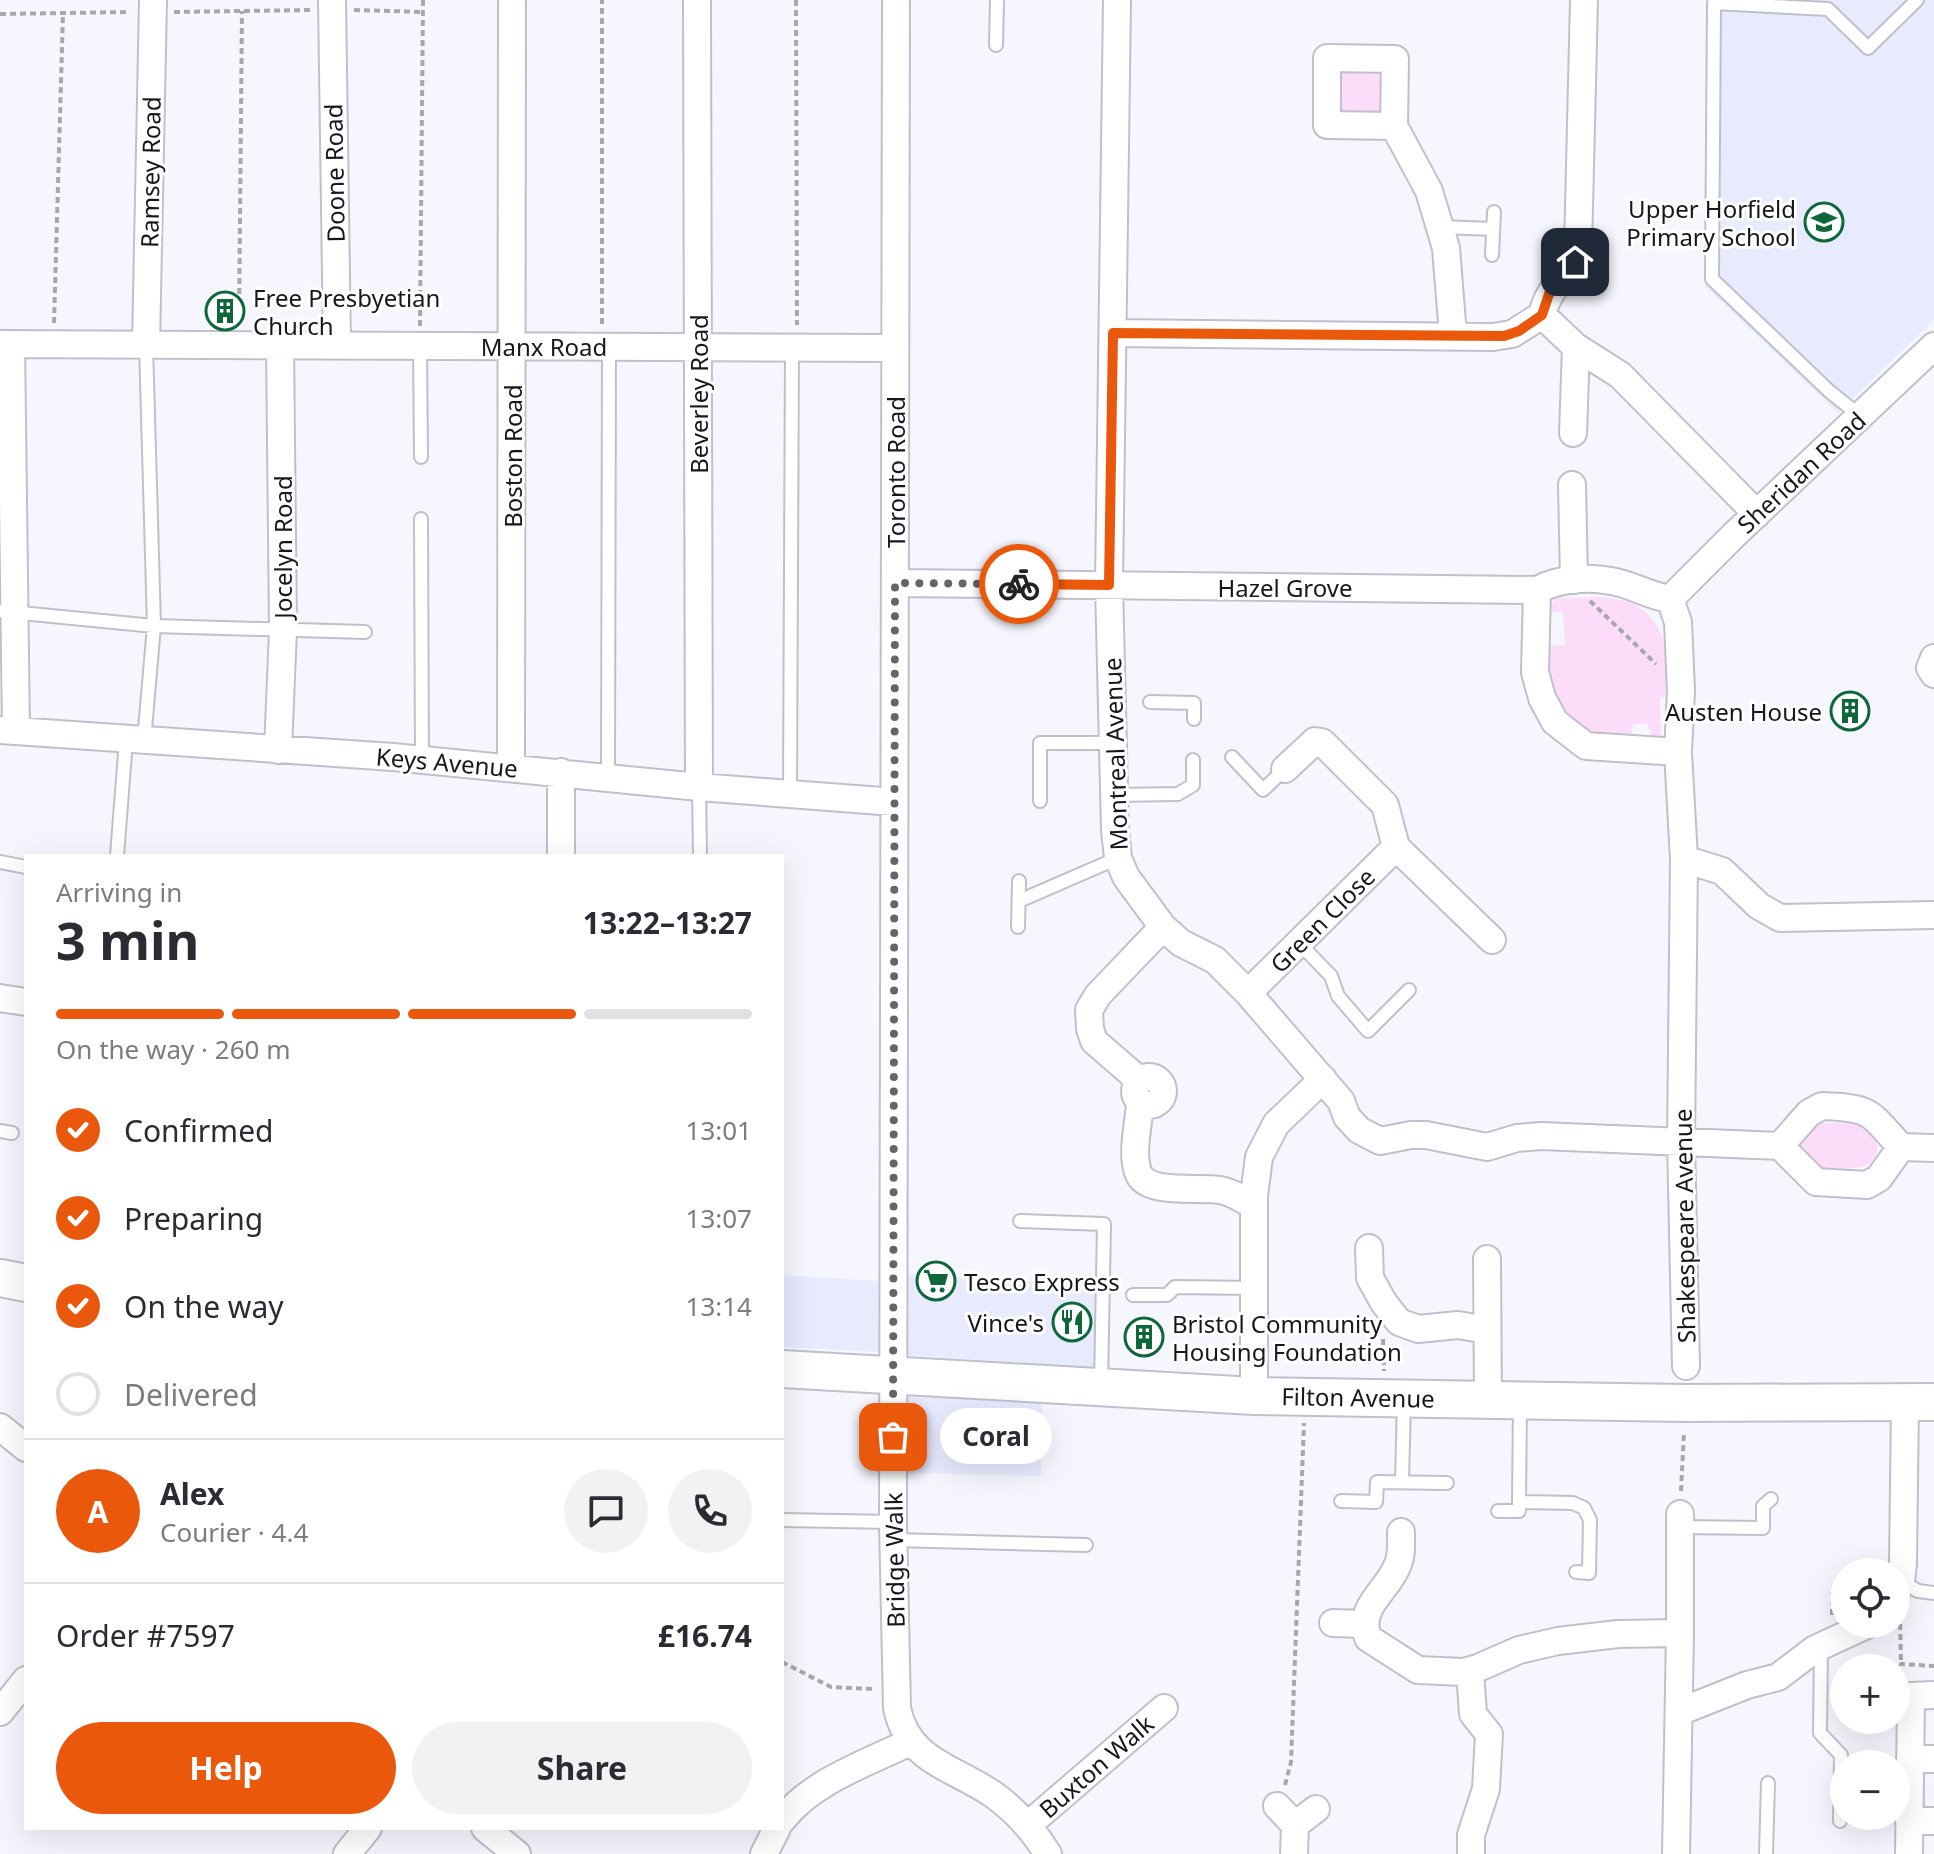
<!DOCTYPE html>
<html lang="en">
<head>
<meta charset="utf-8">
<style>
	:root { --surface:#fff; --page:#f2f2f3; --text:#2b2b33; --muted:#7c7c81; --line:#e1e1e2; --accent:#ea580c }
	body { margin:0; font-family:"Noto Sans",sans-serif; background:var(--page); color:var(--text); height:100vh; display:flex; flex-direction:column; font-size:30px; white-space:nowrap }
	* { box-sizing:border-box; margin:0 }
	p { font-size:26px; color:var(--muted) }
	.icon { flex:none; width:44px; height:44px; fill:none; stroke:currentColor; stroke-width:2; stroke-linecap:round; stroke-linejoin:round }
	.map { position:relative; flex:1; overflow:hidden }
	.panel { position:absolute; left:24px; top:854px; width:760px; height:976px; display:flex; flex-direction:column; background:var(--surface); border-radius:0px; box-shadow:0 8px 32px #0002 }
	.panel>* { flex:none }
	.fabs { position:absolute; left:1830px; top:1558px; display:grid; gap:16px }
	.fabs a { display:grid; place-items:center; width:80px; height:80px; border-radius:50%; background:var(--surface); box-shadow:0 8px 32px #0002; font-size:40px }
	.pin { position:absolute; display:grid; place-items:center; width:68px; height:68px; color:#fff; margin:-34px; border-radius:16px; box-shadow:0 4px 12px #0006 }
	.courier { position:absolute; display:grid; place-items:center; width:80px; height:80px; margin:-40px; border:6px solid #ea580c; border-radius:50%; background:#fff; color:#222; box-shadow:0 2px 10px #0007 }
	.bubble { position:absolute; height:56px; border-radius:28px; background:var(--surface); box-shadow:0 8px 32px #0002; font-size:26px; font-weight:700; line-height:56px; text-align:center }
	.summary em { font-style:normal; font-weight:700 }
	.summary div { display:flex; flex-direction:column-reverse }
	.summary { display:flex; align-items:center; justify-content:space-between; height:136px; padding:0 32px }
	h1 { font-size:52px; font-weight:700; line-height:60px }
	.bar { display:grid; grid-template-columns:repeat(4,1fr); gap:12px 8px; align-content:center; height:96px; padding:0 32px }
	.bar i { height:10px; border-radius:6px; background:var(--line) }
	.bar .active { background:var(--accent) }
	.bar p { grid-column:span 4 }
	.line { display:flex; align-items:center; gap:20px; padding:0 32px; border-top:2px solid var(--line) }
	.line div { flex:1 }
	.round { display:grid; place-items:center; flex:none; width:84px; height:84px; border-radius:42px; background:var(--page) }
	ol { padding:0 32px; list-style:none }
	li { display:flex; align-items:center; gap:24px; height:88px }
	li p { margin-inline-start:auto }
	li .icon { padding:8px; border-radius:50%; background:var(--accent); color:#fff; stroke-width:4 }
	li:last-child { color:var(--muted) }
	li i { width:44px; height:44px; border:4px solid var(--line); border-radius:50% }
	.primary-button { display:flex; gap:16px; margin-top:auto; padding:16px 32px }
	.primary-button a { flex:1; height:92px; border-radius:48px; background:var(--accent); color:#fff; font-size:32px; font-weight:700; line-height:92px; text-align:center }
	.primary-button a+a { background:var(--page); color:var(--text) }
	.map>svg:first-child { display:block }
	.built { fill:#e8eafe }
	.green { fill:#fcdcf8 }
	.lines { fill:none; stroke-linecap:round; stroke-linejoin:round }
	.lane-casing { stroke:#bfc0cc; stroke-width:16 }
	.street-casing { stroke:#bfc0cc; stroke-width:30 }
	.secondary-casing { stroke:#bfc0cc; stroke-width:40 }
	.path { stroke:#a7a8ae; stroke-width:4; stroke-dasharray:6 4; stroke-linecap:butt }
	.lane { stroke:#fff; stroke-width:12 }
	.street { stroke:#fff; stroke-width:26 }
	.secondary { stroke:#fff; stroke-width:36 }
	.done { stroke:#64656a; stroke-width:8; stroke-dasharray:0 14.4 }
	.route { stroke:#ea580c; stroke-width:10 }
	.labels { text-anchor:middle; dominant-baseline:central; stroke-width:6; stroke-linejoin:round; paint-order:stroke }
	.street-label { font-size:24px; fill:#16171b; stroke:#fff }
	.poi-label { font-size:24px; fill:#16171b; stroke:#fff; text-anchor:end }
</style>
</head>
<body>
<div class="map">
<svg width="1934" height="1854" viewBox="0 0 1934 1854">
	<rect width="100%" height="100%" fill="#f6f7fe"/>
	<path class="built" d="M1708,0h226v320l-96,93 -133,-127z
		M905,1274l96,5 99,9 1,80 -197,-13z
		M782,1275l96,6 1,71 -97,-5z
		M908,1392l134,12 -1,72 -134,-3z"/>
	<path class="green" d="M1337,71l46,1v41h-46z
		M1603,597c9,2 23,3 31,7 35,19 35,59 38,93h-12l1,45h-8l-6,-19 -14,2 -2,11 -7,7 -27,-3 -44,-31 -9,-63 21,-1 -2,-33h-16l2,-8 9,-6z
		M1819,1123c12,1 32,-2 43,3 16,7 22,29 5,39 -7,4 -41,5 -49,2 -5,-1 -11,-7 -16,-9l-2,-17 5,-11z"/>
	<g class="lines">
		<g class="lane-casing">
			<path id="lane" d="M996,45l1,-45
				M1440,227l53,2
				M1492,255l2,-43
				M420,346l1,111
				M1860,416l-31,-25 -117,-112 2,-276 114,6 40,39 49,-48
				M421,519l1,241
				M0,611l154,15 211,6
				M1150,702l44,1v16
				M144,741l10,-115 -8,-281
				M1232,757l31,33 22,-21
				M608,777l1,-430
				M699,787l1,69
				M790,794l2,-447
				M1115,795l63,-1 15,-9v-25
				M1040,801v-58h73
				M117,856l9,-116
				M0,862l26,5
				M1019,901l99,-43
				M1018,927l1,-46
				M1299,943l32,33 7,20 30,35 41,-41
				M0,1131l12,2
				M1020,1221l84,3 -3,160
				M1133,1295h34l8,-8 79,1
				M1520,1402l-1,100 54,1 11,5 6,12 -1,53 -13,-1
				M1402,1482l2,-82
				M1341,1501l35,1 1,-20 70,1
				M1498,1511h21v-9
				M782,1520l111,2
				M1680,1527l83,1v-22l8,-7
				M894,1540l192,5
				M1901,1581l17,10 16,2
				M1821,1646l-1,87 21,22 -1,66
				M1766,1854l2,-71"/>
		</g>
		<g class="street-casing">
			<path id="street" d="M332,0l5,345
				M697,0l2,787
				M896,0l-3,1522 4,186c11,54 57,59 97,87 22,16 40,36 54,59
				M1117,0l-8,585 6,245 3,28 8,19 37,50 18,16 34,17 33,33 93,108 6,16 12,13 21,11 31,-6h15l61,12 30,-9 24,-2 239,10
				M1394,126l-67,-1v-67l68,1 -1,67 35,65 17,57 7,87
				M1542,315c7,-31 29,-39 36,-66l6,-249
				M1542,315l34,32 44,28 137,139
				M1113,333l380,4 19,-3 30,-19
				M0,344l895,4
				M11,344l5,387
				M146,345l7,-345
				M1573,433l3,-86
				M1572,485l2,95
				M895,583l642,7c21,-11 50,-14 74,-9 20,3 38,15 59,18
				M1537,590l-2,82 7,26 13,24 31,24 77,5
				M1670,599l8,23 3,69 -3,61 6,107 -3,283 5,224
				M1670,599l63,-63 201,-190
				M1934,658l-4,10 4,6
				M0,730l393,27 306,30 195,15
				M278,750l5,-120 -3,-285
				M511,767l1,-767
				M1285,769l30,-28 7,1 63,63 11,42 96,93
				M561,856v-84
				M1684,859l38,12 37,35 21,12 154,-3
				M1248,993l148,-146
				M0,998l26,4
				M1135 1091a14 14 0 1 1 28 0a14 14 0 1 1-28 0Z
				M1139,1080l-45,-39 -4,-12 -1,-19 9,-15 65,-68
				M1140,1103c-1,20 -9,49 -2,69 8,24 61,14 82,18 12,2 24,10 34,16
				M1822,1106c50,2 46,5 79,41l-22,31 -12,7 -51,-3 -36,-36 29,-33z
				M1901,1147l33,1
				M1369,1248l1,30 14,25 15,19 19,7 40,-4 29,5
				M1487,1259l1,140
				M1254,1396v-200l5,-39 17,-33 47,-45
				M0,1427l26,21
				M1401,1532c0,10 1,23 -3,32 -9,26 -42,43 -30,74l50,32 45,2 15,-4 41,-18 39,-9 60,-7 62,-1
				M1896,1594l5,-13 2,-17 2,-162
				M1333,1623l32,1
				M1470,1671l3,43 16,20 -3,55 -15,46v19
				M0,1712l26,-32
				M1679,1712l68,-27 31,-8 37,-28 54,-25
				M1910,1759h24
				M1277,1806l18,19 21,-16
				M782,1820c30,-39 85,-57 128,-78
				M1909,1821h25
				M1028,1825l136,-117
				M485,1828l32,26
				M347,1854l21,-26
				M764,1854l13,-26
				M1294,1854l1,-29
				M1676,1854l4,-221v-119
				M1909,1854l2,-158 23,-1"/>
		</g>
		<g class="secondary-casing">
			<path id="secondary" d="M0,1278l26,5
				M782,1369l472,27 431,7 249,-1"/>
		</g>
		<path class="path" d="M796,0l1,325
			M354,10l69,2
			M174,12l136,-2
			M0,14l130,-2
			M54,323l9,-310
			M239,324l3,-313
			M602,324v-324
			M420,326l3,-326
			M1590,601l66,63
			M1383,1339l1,32
			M1681,1491l3,-59
			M1900,1614l1,50
			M1832,1615v-22h12
			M782,1662l49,25 43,2
			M1900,1676l1,-12 33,2
			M1285,1785l6,-23 13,-339"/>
		<use href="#lane" class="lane"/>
		<use href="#street" class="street"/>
		<use href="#secondary" class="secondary"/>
	</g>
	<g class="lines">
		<path class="done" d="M893,1437l2,-854 124,1"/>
		<path class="route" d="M1019,584l90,1 4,-252 391,3 15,-5 23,-16 7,-21 26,-32"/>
	</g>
	<defs>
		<g id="school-ring" transform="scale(2)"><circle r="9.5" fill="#fff" stroke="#0d673a" stroke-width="1.5"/><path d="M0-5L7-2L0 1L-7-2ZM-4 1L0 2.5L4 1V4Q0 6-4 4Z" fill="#0d673a"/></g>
		<g id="building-ring" transform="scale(2)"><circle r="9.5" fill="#fff" stroke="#0d673a" stroke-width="1.5"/><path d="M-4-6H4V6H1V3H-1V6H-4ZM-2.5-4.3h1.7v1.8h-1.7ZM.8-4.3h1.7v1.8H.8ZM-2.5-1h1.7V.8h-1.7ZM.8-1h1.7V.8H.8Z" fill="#0d673a"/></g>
		<g id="supermarket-ring" transform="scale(2)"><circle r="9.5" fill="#fff" stroke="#0d673a" stroke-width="1.5"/><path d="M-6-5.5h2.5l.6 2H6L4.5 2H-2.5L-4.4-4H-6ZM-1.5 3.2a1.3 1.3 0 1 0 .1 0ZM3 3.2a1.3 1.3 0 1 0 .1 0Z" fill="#0d673a"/></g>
		<g id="restaurant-ring" transform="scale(2)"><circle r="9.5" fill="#fff" stroke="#0d673a" stroke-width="1.5"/><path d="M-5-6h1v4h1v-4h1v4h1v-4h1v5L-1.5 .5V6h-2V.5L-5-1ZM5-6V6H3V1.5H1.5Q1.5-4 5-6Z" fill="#0d673a"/></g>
	</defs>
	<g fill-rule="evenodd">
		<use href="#school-ring" x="1824" y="222"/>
		<use href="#building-ring" x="225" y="311"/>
		<use href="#building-ring" x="1850" y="711"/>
		<use href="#supermarket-ring" x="936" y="1281"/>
		<use href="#restaurant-ring" x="1072" y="1322"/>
		<use href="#building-ring" x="1144" y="1337"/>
	</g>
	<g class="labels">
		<g class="street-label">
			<text transform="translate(150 172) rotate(-89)">Ramsey Road</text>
			<text transform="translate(334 173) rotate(-91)">Doone Road</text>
			<text x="544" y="346">Manx Road</text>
			<text transform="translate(698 394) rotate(-90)">Beverley Road</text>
			<text transform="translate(512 456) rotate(-90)">Boston Road</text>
			<text transform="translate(895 472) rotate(-90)">Toronto Road</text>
			<text transform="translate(1801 472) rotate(-43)">Sheridan Road</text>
			<text transform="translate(282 547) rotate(-90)">Jocelyn Road</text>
			<text x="1285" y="587">Hazel Grove</text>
			<text transform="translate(1115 754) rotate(-92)">Montreal Avenue</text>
			<text transform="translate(447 762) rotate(5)">Keys Avenue</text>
			<text transform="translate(1322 920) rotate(-45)">Green Close</text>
			<text transform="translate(1684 1226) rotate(-91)">Shakespeare Avenue</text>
			<text transform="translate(1358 1397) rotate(1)">Filton Avenue</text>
			<text transform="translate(894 1560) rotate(-91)">Bridge Walk</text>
			<text transform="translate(1096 1766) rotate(-41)">Buxton Walk</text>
		</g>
		<g class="poi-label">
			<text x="1796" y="208">Upper Horfield<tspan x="1796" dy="28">Primary School</tspan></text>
			<text x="253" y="297" text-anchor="start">Free Presbyetian<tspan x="253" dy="28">Church</tspan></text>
			<text x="1822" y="711">Austen House</text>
			<text x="964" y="1281" text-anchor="start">Tesco Express</text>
			<text x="1044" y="1322">Vince's</text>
			<text x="1172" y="1323" text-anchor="start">Bristol Community<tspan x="1172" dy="28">Housing Foundation</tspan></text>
		</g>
	</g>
</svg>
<div class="fabs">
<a><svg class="icon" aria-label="locate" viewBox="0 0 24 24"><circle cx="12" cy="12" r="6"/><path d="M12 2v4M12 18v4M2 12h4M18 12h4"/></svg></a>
<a>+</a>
<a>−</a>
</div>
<div class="pin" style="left:893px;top:1437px;background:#ea580c"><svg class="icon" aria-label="bag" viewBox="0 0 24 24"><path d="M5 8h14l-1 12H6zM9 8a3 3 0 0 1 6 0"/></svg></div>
<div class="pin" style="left:1575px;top:262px;background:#1f2937"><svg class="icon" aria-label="home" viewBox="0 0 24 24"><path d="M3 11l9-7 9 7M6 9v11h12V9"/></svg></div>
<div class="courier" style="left:1019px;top:584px"><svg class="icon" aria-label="bike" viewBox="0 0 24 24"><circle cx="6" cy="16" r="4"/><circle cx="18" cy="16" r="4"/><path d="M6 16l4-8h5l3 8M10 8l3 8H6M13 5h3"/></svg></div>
<div class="bubble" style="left:940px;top:1408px;width:112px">Coral</div>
<section class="panel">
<div class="summary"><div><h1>3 min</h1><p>Arriving in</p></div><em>13:22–13:27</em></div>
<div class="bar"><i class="active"></i><i class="active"></i><i class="active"></i><i></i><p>On the way · 260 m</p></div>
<ol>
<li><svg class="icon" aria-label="check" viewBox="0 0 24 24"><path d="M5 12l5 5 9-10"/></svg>Confirmed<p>13:01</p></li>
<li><svg class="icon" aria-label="check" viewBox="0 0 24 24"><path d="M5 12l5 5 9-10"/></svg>Preparing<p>13:07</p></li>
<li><svg class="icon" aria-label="check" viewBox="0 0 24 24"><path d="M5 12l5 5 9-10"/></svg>On the way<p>13:14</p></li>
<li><i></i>Delivered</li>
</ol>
<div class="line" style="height:144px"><b class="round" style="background:var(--accent);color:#fff">A</b><div><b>Alex</b><p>Courier · 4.4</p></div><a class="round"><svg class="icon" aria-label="chat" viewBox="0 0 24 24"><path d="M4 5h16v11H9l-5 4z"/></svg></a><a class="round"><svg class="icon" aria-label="phone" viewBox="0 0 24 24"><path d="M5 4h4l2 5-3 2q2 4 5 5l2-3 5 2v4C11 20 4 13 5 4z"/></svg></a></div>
<div class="line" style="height:104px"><div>Order #7597</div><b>£16.74</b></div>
<div class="primary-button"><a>Help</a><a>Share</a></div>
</section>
</div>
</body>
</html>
